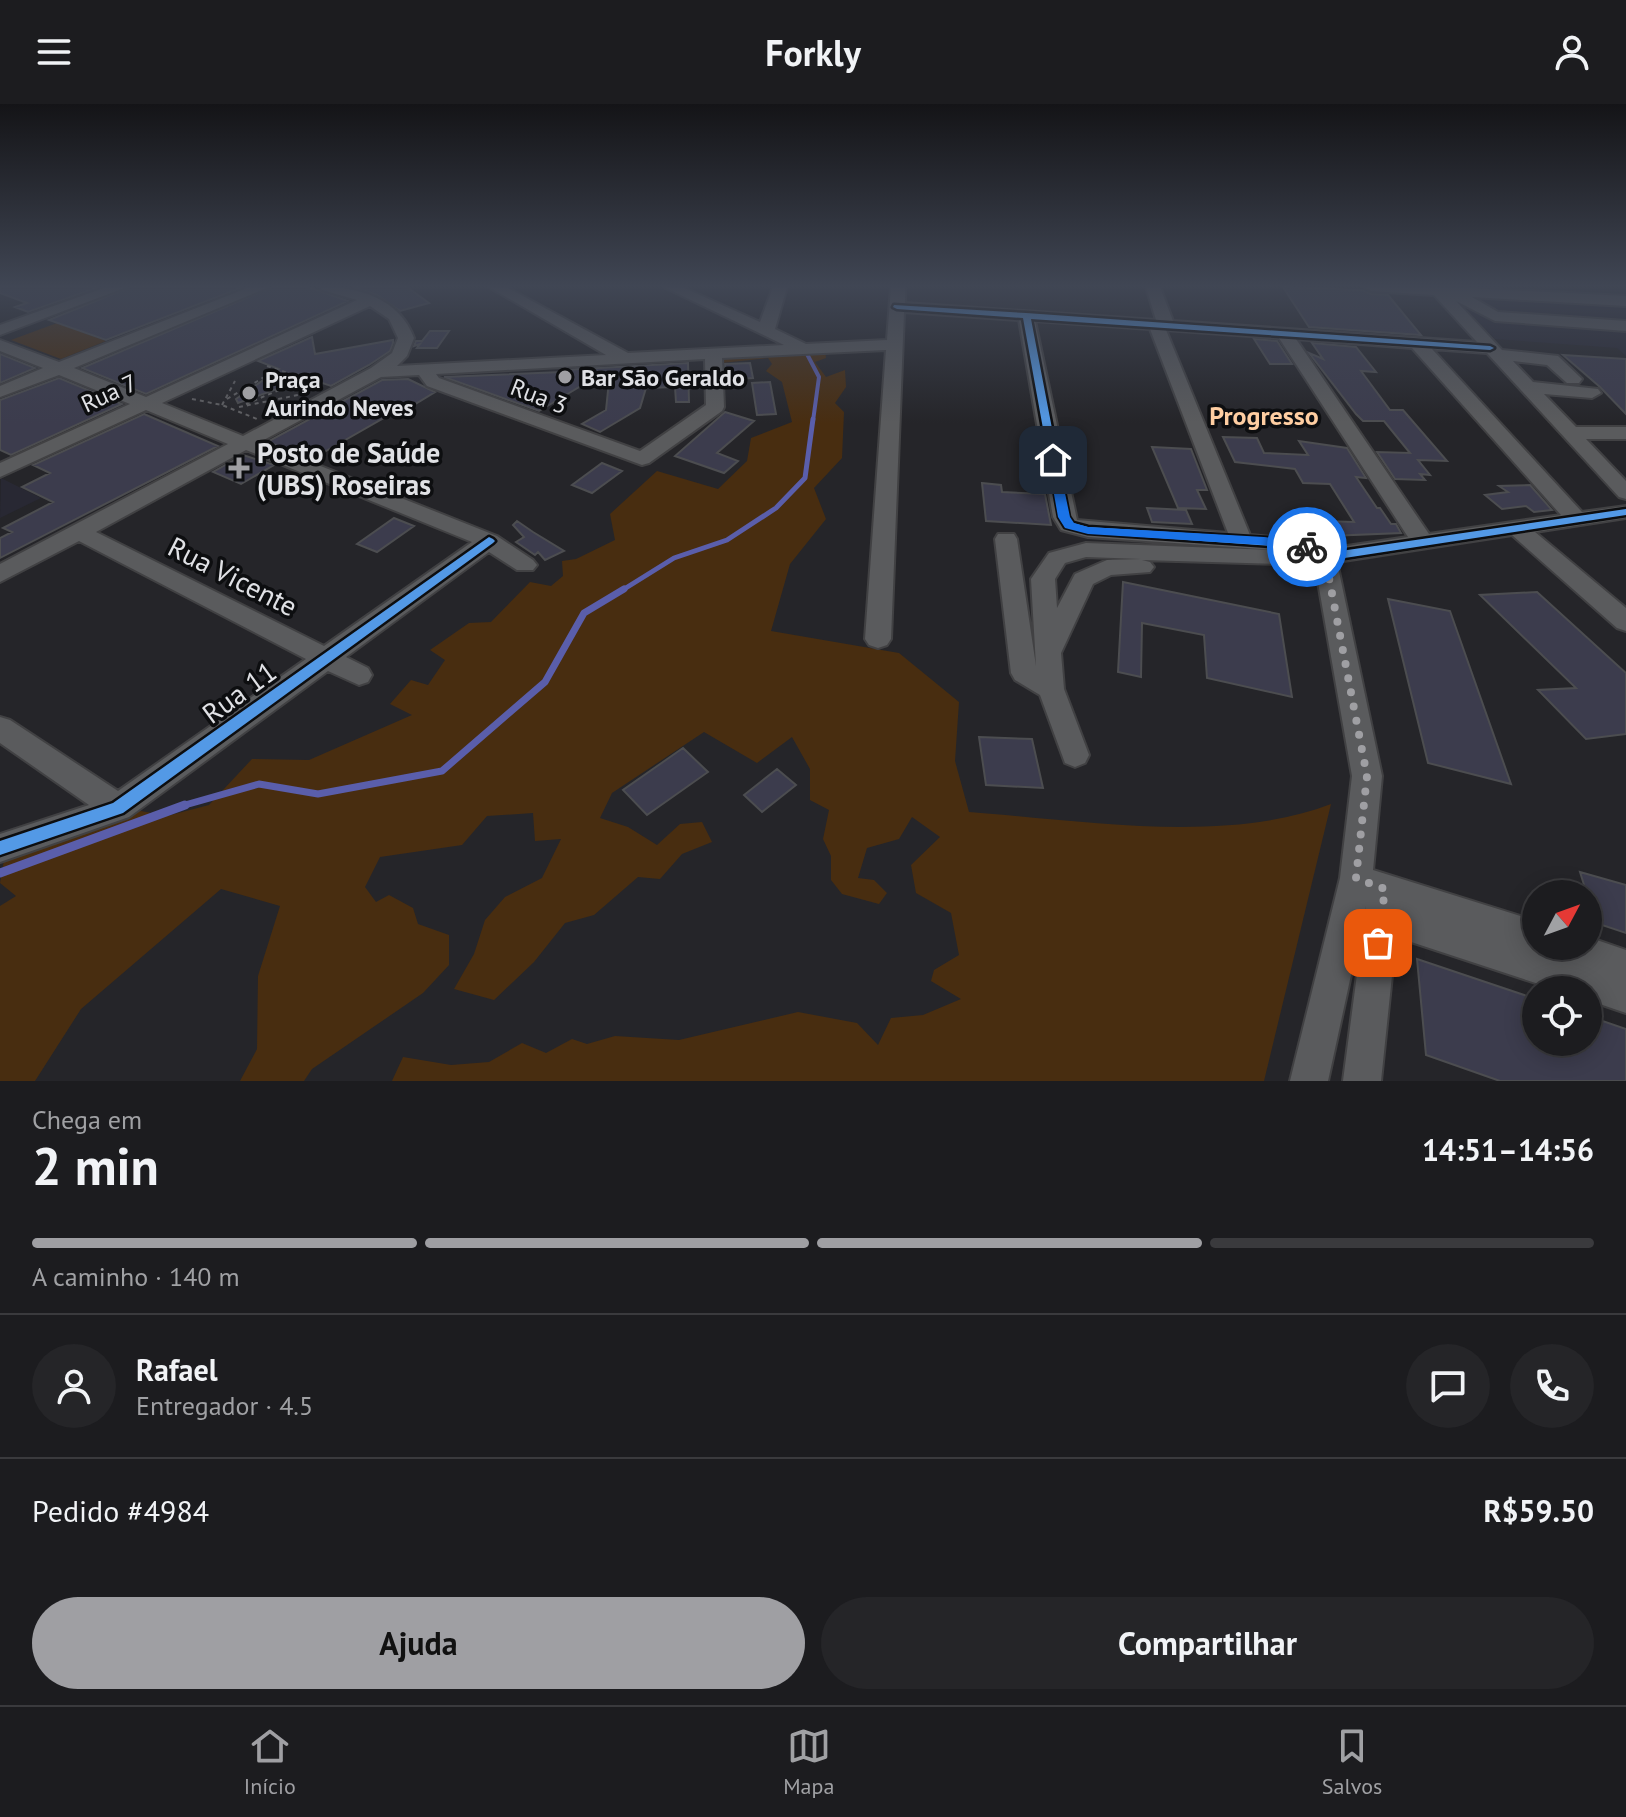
<!DOCTYPE html>
<html lang="pt">
<head>
<meta charset="utf-8">
<style>
	:root { --surface:#1c1c1f; --page:#252528; --text:#f1f3f6; --muted:#a0a1a4; --line:#3a3a3d; --accent:#9f9fa3 }
	body { margin:0; font-family:"PT Sans",sans-serif; background:var(--page); color:var(--text); height:100vh; display:flex; flex-direction:column; font-size:30px; white-space:nowrap }
	* { box-sizing:border-box; margin:0 }
	p { font-size:26px; color:var(--muted) }
	.icon { flex:none; width:44px; height:44px; fill:none; stroke:currentColor; stroke-width:2; stroke-linecap:round; stroke-linejoin:round }
	.map { position:relative; height:977px; overflow:hidden }
	.sheet { display:flex; flex-direction:column; background:var(--surface); flex:1 }
	.sheet>* { flex:none }
	.needle { width:52px; rotate:49deg }
	.controls { position:absolute; left:1522px; top:776px; display:grid; gap:16px }
	.controls a { display:grid; place-items:center; width:80px; height:80px; border-radius:50%; background:var(--surface); box-shadow:0 4px 20px #0003,0 0 0 2px var(--line); font-size:40px }
	.pin { position:absolute; display:grid; place-items:center; width:68px; height:68px; color:#fff; margin:-34px; border-radius:16px; box-shadow:0 4px 12px #0006 }
	.courier { position:absolute; display:grid; place-items:center; width:80px; height:80px; margin:-40px; border:6px solid #1a73e8; border-radius:50%; background:#fff; color:#222; box-shadow:0 2px 10px #0007 }
	.head em { font-style:normal; font-weight:700 }
	.head div { display:flex; flex-direction:column-reverse }
	.head { display:flex; align-items:center; justify-content:space-between; height:136px; padding:0 32px }
	h1 { font-size:52px; font-weight:700; line-height:60px }
	.bar { display:grid; grid-template-columns:repeat(4,1fr); gap:12px 8px; align-content:center; height:96px; padding:0 32px }
	.bar i { height:10px; border-radius:6px; background:var(--line) }
	.bar .active { background:var(--accent) }
	.bar p { grid-column:span 4 }
	.line { display:flex; align-items:center; gap:20px; padding:0 32px; border-top:2px solid var(--line) }
	.line div { flex:1 }
	.round { display:grid; place-items:center; flex:none; width:84px; height:84px; border-radius:42px; background:var(--page) }
	.primary-button { display:flex; gap:16px; margin-top:auto; padding:16px 32px }
	.primary-button a { flex:1; height:92px; border-radius:48px; background:var(--accent); color:#111; font-size:32px; font-weight:700; line-height:92px; text-align:center }
	.primary-button a+a { background:var(--page); color:var(--text) }
	header { display:flex; justify-content:space-between; align-items:center; height:104px; padding:0 32px; background:var(--surface); font-size:36px; font-weight:700 }
	.menu { display:flex; justify-content:space-around; align-items:center; height:112px; border-top:2px solid var(--line); background:var(--surface); font-size:22px; color:var(--muted) }
	.menu a { display:grid; justify-items:center; gap:4px }
	.menu .active { color:var(--accent) }
	.map>svg:first-child { display:block }
	.built { fill:#282833 }
	.green { fill:#482d10 }
	.lines { fill:none; stroke-linecap:round; stroke-linejoin:round }
	.stream-far3 { stroke:#5a5eab; stroke-width:4 }
	.stream-far2 { stroke:#5a5eab; stroke-width:5 }
	.stream-far1 { stroke:#5a5eab; stroke-width:7 }
	.stream { stroke:#5a5eab; stroke-width:9 }
	.building { fill:#3c3c4d; stroke:#4c4d50; stroke-width:2 }
	.minor-casing { stroke:#414143; stroke-width:4 }
	.path { stroke:#606063; stroke-width:2; stroke-dasharray:4 4; stroke-linecap:butt }
	.minor { fill:#5a5b5d; fill-rule:evenodd }
	.cycleway-casing { stroke:#0d0e10; stroke-width:5 }
	.cycleway { fill:#5399e6; fill-rule:evenodd }
	.route { fill:#1a73e8 }
	.done { stroke:#9f9fa3; stroke-width:8; stroke-dasharray:0 14.4 }
	.poi-dot { fill:#9f9fa3; stroke:#0d0e10; stroke-width:3 }
	.labels { text-anchor:middle; dominant-baseline:central; stroke-width:7; stroke-linejoin:round; paint-order:stroke }
	.far-poi-label { font-size:24px; font-weight:bold; fill:#e0e1e5; stroke:#0d0e10; text-anchor:start }
	.far-street-label { font-size:24px; fill:#e0e1e5; stroke:#0d0e10 }
	.far-neighbourhood-label { font-size:26px; font-weight:bold; fill:#ffcea2; stroke:#0d0e10 }
	.poi-label { font-size:28px; font-weight:bold; fill:#e0e1e5; stroke:#0d0e10; text-anchor:start }
	.street-label { font-size:28px; fill:#e0e1e5; stroke:#0d0e10 }
</style>
</head>
<body>
<header><svg class="icon" aria-label="menu" viewBox="0 0 24 24"><path d="M4 6h16M4 12h16M4 18h16"/></svg>Forkly<svg class="icon" aria-label="person" viewBox="0 0 24 24"><circle cx="12" cy="8" r="4"/><path d="M4 21q1-7 8-7t8 7"/></svg></header>
<div class="map">
<svg width="1626" height="977" viewBox="0 0 1626 977">
	<rect width="100%" height="100%" fill="#252529"/>
	<path class="built" d="M1454,192l172,7v53l-9,-8 -122,-9z
		M1,374l40,20 -41,20z"/>
	<path class="green" d="M57,219l49,18 -45,18 -50,-19z
		M825,245l1,9 -11,4 11,15 19,-7 1,17 -11,16 9,9 -2,46 -28,30 12,31 -36,45 -19,67 128,22 60,49 -4,59 14,51c113,8 256,33 362,-8l-67,277h-872l11,-24 48,8 38,-3 33,-19 24,10 26,-14 15,5 28,-8 64,4 119,-28 59,11 21,22 13,-27 32,-3 38,-16 -30,-18 3,-11 25,-15 -8,-42 -35,-20 -5,-28 29,-28 -28,-20 -13,22 -32,9 -9,30 16,2 13,13 -8,11 -37,-10 -11,-14v-24l-8,-17 6,-29 -19,-10v-31l-18,-32 -35,26 -53,-31 -92,61 -12,25 28,9 29,18 23,-21 22,-2 10,20 -30,12 -22,25 -22,-2 -44,38 -29,8 -31,39 -40,38 -40,-11 20,-35 11,-34 20,-23 37,-19 19,-39 -26,2 -2,-28 -46,3 -25,29 -82,12 -15,30 11,15 13,-7 24,13 5,16 31,11v30l-26,28 -111,76 -8,12h-64l17,-32 1,-73 22,-70 -59,-17 -140,120 -46,72h-35v-175l16,-10 -16,-13 4,-23 116,-46 21,-3 26,5 42,-11 43,-46 57,1 103,-45 -22,-11 21,-24 17,5 17,-25 -15,-10 39,-27 22,-1 39,-40 21,4 12,-10 -1,-15 14,-2 39,-19 -5,-26 47,-43 61,18 29,-28 4,-23 41,-16 -10,-40 -16,-11 6,-7 -4,-6 -46,5 -1,-8z"/>
	<g class="lines">
		<path class="stream-far3" d="M807,250l12,23 -6,44"/>
		<path class="stream-far2" d="M621,487l53,-33 53,-18 49,-32 29,-30 8,-59"/>
		<path class="stream-far1" d="M178,703l81,-23 59,10 124,-23 103,-89 39,-69 40,-24"/>
		<path class="stream" d="M0,769l185,-68"/>
	</g>
	<path class="building" d="M0,183h99l-71,25 -13,-5 12,-4 -27,-10z
		M130,183h113l-137,53 -57,-20z
		M272,183h36l40,14 -202,93 -64,-26z
		M353,183h54l22,16 -29,8 -23,-16z
		M1283,183l79,3 9,4 17,1 33,40 -112,-8z
		M430,227h19l-12,17h-20l3,-4 -6,2 2,-5h6z
		M312,233l3,17 78,-14v3l-3,8 -21,14 -38,21 -35,-12 -5,10 -53,19 -2,-4 43,-30 -21,-8z
		M1254,235l23,2 15,23h-22z
		M1312,239l44,4 20,25 -15,-1 29,39h13l44,51 -29,-1 12,15 -10,-1 5,6 -30,-1 -18,-27 33,1 -26,-32h-21l-7,-7 -47,-61 14,6z
		M0,250l35,14 -35,15z
		M1563,251l63,4v55l-26,-27z
		M688,259l1,39h-13l-1,-15 -29,1 -6,20 -40,24 -18,-8 24,-14 3,-29 -23,2 -47,28 -95,-34 118,-5 1,-2z
		M750,259l3,15 -27,2 -1,-16z
		M59,274l63,26 -111,51 -11,-5v-50z
		M408,275l27,13 -33,20 -4,-2 -86,49 -45,-17 115,-62z
		M770,278l6,32 -19,1 -5,-32z
		M725,308l29,9 -37,32 21,8 -14,12 -49,-17z
		M144,310l74,32 -218,112v-20l12,-6 -9,-4 50,-26 -31,-15 28,-14 -17,-8z
		M1223,333l34,1 7,15 44,2 -9,-14 48,7 19,30 -10,-1 21,31h3l11,16h5l5,9 -72,3 2,4 -32,-6 -8,-14 63,2 -24,-38 -27,-1 -8,-14 -60,-7z
		M1152,343l39,2 16,41h-10l9,19 -28,-1z
		M243,351l31,10 -33,19 -28,-12z
		M602,359l20,8 -30,22 -20,-8z
		M982,379l19,2 1,7 43,2 6,31 -65,-4z
		M1530,381l22,25 -18,2 -8,-6 -24,3 -17,-14 23,-3 -9,-6z
		M1147,404l39,2 6,14 -40,-2z
		M394,414l20,8 -37,26 -20,-8z
		M517,417l16,11 31,19 -19,9 -7,-8 -3,3 -19,-13 8,-5 -11,-12z
		M1123,478l156,32 13,83 -85,-19 -3,-43 -62,-12 -1,54 -23,-5z
		M1537,488l89,81v61l-40,5 -48,-49 38,-2 -96,-93z
		M1388,495l62,12 61,173 -83,-21z
		M979,633l53,2 11,49 -57,-3z
		M683,644l25,24 -61,43 -24,-25z
		M777,665l19,16 -34,27 -18,-17z
		M1580,768l46,13v48l-30,-10z
		M1417,855l119,40v43h52v-26l38,13v52h-126l-74,-26z"/>
	<g class="lines">
		<g class="minor-casing">
			<path id="minor" d="M107,183h20l-127,48v-10z
				M250,183h19l-195,81 72,29 211,-97 -35,-10 -2,-3c39,0 79,11 94,51l-7,18 -10,10 209,-11 -117,-68h17l122,66 156,-8 -120,-58h18l78,35 13,-35h14l-12,42 31,15 81,-4 4,-53h14v16l251,17 -10,-33h14l13,34 304,21 -43,-47 -63,-4 -7,-4h83l179,9v10l-154,-9 26,15 128,9v10l-131,-10 -39,-20 46,49 56,6 24,23 -3,4h-12l-20,-18 -34,-4 20,21 65,7 3,4 -9,5 -48,-4 32,33h50v12h-40l40,42v18l-7,-2 -132,-144 -55,-4 150,163 44,-6v12l-91,14 91,76v23l-9,-3 -105,-93 -175,27 45,214 -9,94 163,51v25h52v-9l38,13v63l-38,-13v-10h-31l-161,-53 -15,144h-38l23,-175 -38,175h-38l50,-203 12,-102 -37,-211 -173,-5 8,2 4,5 -4,5 -39,3 -18,9 -32,69 3,36 25,66 -4,8 -10,4 -10,-4 -25,-68 -25,-15 -4,-7 -16,-134 3,-5h16l3,5 19,127 -5,-87 18,-26 37,-10 188,7 -186,-13 -27,-7 -8,-13 -34,-197 -115,-8 -13,327 -4,6 -9,3 -9,-3 -4,-6 21,-289 -164,8 2,49 -2,4 -73,52 -7,2 -215,-79 -8,-11 -38,2 -121,65 237,94 36,24 4,5 -4,5h-16l-28,-18 -143,105 22,11 4,7 -4,7 -9,3 -31,-14 -199,146 -129,45v-28l89,-29 -89,-62v-26l10,3 108,71 188,-132 -227,-118 -79,41v-18l228,-120 -82,-34 -146,67v-14l130,-59 -71,-29 -59,22v-11l43,-18 -43,-17v-11l59,22zM370,202l19,13 9,19 -6,15 -21,15 -128,68 -81,-33zM1035,217l115,8 78,204 -151,-13zM1166,226l113,8 129,199 -102,15 -5,-1 8,-6 -3,-5 -56,-5zM1296,235l116,9 149,167 -132,19zM705,255l1,46 -66,46 -201,-73 -3,-4zM246,346l226,92 -148,104 -228,-114zM1086,453l55,2 -34,1 -32,14 -18,34 -2,-29 10,-16z"/>
		</g>
		<path class="path" d="M267,262l54,18
			M192,295l30,6 35,14
			M227,295l51,-30
			M246,300l59,-25
			M222,301l13,-24
			M239,303l59,-12"/>
		<use href="#minor" class="minor"/>
		<g class="cycleway-casing">
			<path id="cycleway" d="M894,201l132,8 464,33 4,2 -4,2 -459,-31 38,198 4,6 15,4 198,12 29,6 12,8 299,-44v6l-301,46 -17,-10 -22,-4 -198,-14 -23,-6 -6,-10 -36,-199 -126,-9 -4,-2z
				M489,433l4,2 2,2 -2,2 -370,270 -123,42v-14l113,-38z"/>
		</g>
		<use href="#cycleway" class="cycleway"/>
	</g>
	<linearGradient id="sky" x2="0" y2="1"><stop stop-color="#141417"/><stop offset="0.57" stop-color="#404654"/><stop offset="1" stop-color="#404654" stop-opacity="0"/></linearGradient>
	<rect width="1626" height="319" fill="url(#sky)"/>
	<path class="route" d="M1053,352l5,4 12,57 4,6 14,4 176,10 43,6 6,4 -6,4 -43,-6 -176,-11 -23,-6 -7,-11 -10,-57z"/>
	<g class="lines">
		<path class="done" d="M1307,443l18,10 42,219 -11,102 29,11 -7,54"/>
	</g>
	<g class="poi-dot">
		<circle cx="565" cy="273" r="8"/>
		<circle cx="249" cy="289" r="8"/>
		<path d="M235 352h8v8h8v8h-8v8h-8v-8h-8v-8h8z"/>
	</g>
	<g class="labels">
		<g class="far-poi-label">
			<text x="581" y="273">Bar São Geraldo</text>
			<text x="265" y="275">Praça<tspan x="265" dy="28">Aurindo Neves</tspan></text>
		</g>
		<g class="far-street-label">
			<text transform="translate(109 289) rotate(-25)">Rua 7</text>
			<text transform="translate(539 292) rotate(21)">Rua 3</text>
		</g>
		<g class="far-neighbourhood-label">
			<text x="1264" y="311">Progresso</text>
		</g>
		<g class="poi-label">
			<text x="257" y="348">Posto de Saúde<tspan x="257" dy="32">(UBS) Roseiras</tspan></text>
		</g>
		<g class="street-label">
			<text transform="translate(233 472) rotate(27)">Rua Vicente</text>
			<text transform="translate(239 588) rotate(-36)">Rua 11</text>
		</g>
	</g>
</svg>
<div class="controls">
<a><svg class="needle" viewBox="-14 -14 28 28"><path d="M0-13l5 13h-10z" fill="#e53935"/><path d="M0 13l5-13h-10z" fill="#a0a1a4"/></svg></a>
<a><svg class="icon" aria-label="locate" viewBox="0 0 24 24"><circle cx="12" cy="12" r="6"/><path d="M12 2v4M12 18v4M2 12h4M18 12h4"/></svg></a>
</div>
<div class="pin" style="left:1378px;top:839px;background:#ea580c"><svg class="icon" aria-label="bag" viewBox="0 0 24 24"><path d="M5 8h14l-1 12H6zM9 8a3 3 0 0 1 6 0"/></svg></div>
<div class="pin" style="left:1053px;top:356px;background:#1f2937"><svg class="icon" aria-label="home" viewBox="0 0 24 24"><path d="M3 11l9-7 9 7M6 9v11h12V9"/></svg></div>
<div class="courier" style="left:1307px;top:443px"><svg class="icon" aria-label="bike" viewBox="0 0 24 24"><circle cx="6" cy="16" r="4"/><circle cx="18" cy="16" r="4"/><path d="M6 16l4-8h5l3 8M10 8l3 8H6M13 5h3"/></svg></div>
</div>
<section class="sheet">
<div class="head"><div><h1>2 min</h1><p>Chega em</p></div><em>14:51–14:56</em></div>
<div class="bar"><i class="active"></i><i class="active"></i><i class="active"></i><i></i><p>A caminho · 140 m</p></div>
<div class="line" style="height:144px"><a class="round"><svg class="icon" aria-label="person" viewBox="0 0 24 24"><circle cx="12" cy="8" r="4"/><path d="M4 21q1-7 8-7t8 7"/></svg></a><div><b>Rafael</b><p>Entregador · 4.5</p></div><a class="round"><svg class="icon" aria-label="chat" viewBox="0 0 24 24"><path d="M4 5h16v11H9l-5 4z"/></svg></a><a class="round"><svg class="icon" aria-label="phone" viewBox="0 0 24 24"><path d="M5 4h4l2 5-3 2q2 4 5 5l2-3 5 2v4C11 20 4 13 5 4z"/></svg></a></div>
<div class="line" style="height:104px"><div>Pedido #4984</div><b>R$59.50</b></div>
<div class="primary-button"><a>Ajuda</a><a>Compartilhar</a></div>
</section>
<nav class="menu">
<a class="active"><svg class="icon" aria-label="home" viewBox="0 0 24 24"><path d="M3 11l9-7 9 7M6 9v11h12V9"/></svg>Início</a>
<a><svg class="icon" aria-label="map" viewBox="0 0 24 24"><path d="M3 6l6-2 6 2 6-2v14l-6 2-6-2-6 2zM9 4v14M15 6v14"/></svg>Mapa</a>
<a><svg class="icon" aria-label="saved" viewBox="0 0 24 24"><path d="M7 4h10v16l-5-4-5 4z"/></svg>Salvos</a>
</nav>
</body>
</html>
